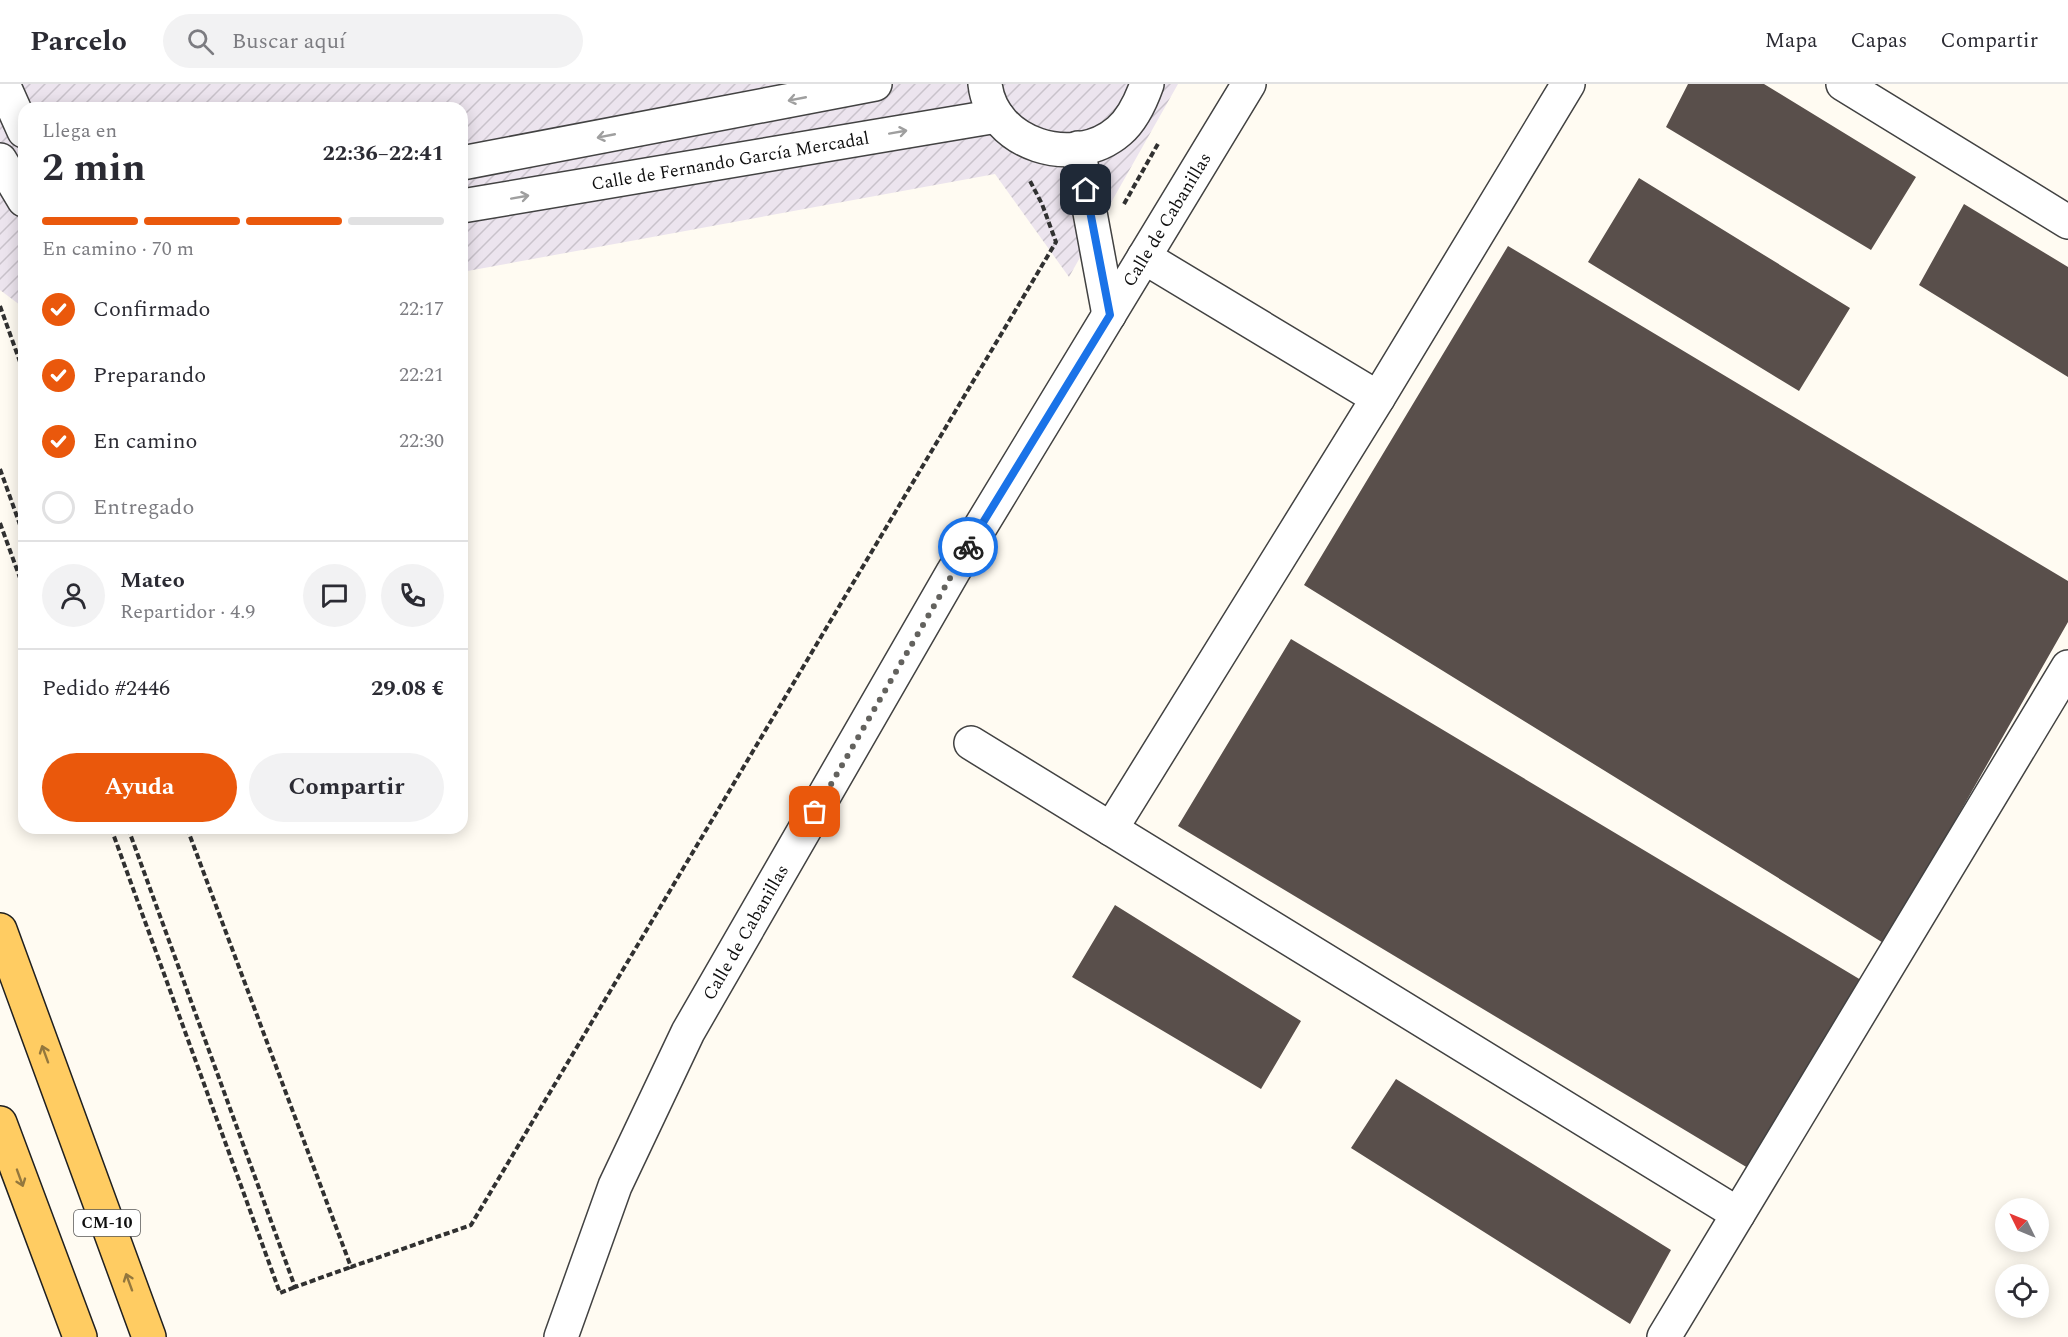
<!DOCTYPE html>
<html lang="es">
<head>
<meta charset="utf-8">
<style>
	:root { --surface:#fff; --page:#f2f2f3; --text:#2b2b33; --muted:#7c7c81; --line:#e1e1e2; --accent:#ea580c }
	body { margin:0; font-family:Spectral,serif; background:var(--page); color:var(--text); height:100vh; display:flex; flex-direction:column; font-size:22px; white-space:nowrap }
	* { box-sizing:border-box; margin:0 }
	p { font-size:20px; color:var(--muted) }
	.icon { flex:none; width:33px; height:33px; fill:none; stroke:currentColor; stroke-width:2; stroke-linecap:round; stroke-linejoin:round }
	.map { position:relative; flex:1; overflow:hidden }
	.side { position:absolute; left:18px; top:18px; width:450px; height:732px; display:flex; flex-direction:column; background:var(--surface); border-radius:18px; box-shadow:0 3px 15px #0003 }
	.side>* { flex:none }
	.needle { width:39px; rotate:313deg }
	.tools { position:absolute; left:1995px; top:1114px; display:grid; gap:12px }
	.tools a { display:grid; place-items:center; width:54px; height:54px; border-radius:50%; background:var(--surface); box-shadow:0 3px 15px #0003; font-size:30px }
	.pin { position:absolute; display:grid; place-items:center; width:51px; height:51px; color:#fff; margin:-26px; border-radius:12px; box-shadow:0 3px 9px #0006 }
	.courier { position:absolute; display:grid; place-items:center; width:60px; height:60px; margin:-30px; border:4px solid #1a73e8; border-radius:50%; background:#fff; color:#222; box-shadow:0 2px 8px #0007 }
	.headline em { font-style:normal; font-weight:700 }
	.headline div { display:flex; flex-direction:column-reverse }
	.headline { display:flex; align-items:center; justify-content:space-between; height:102px; padding:0 24px }
	h1 { font-size:39px; font-weight:700; line-height:45px }
	.bar { display:grid; grid-template-columns:repeat(4,1fr); gap:9px 6px; align-content:center; height:72px; padding:0 24px }
	.bar i { height:8px; border-radius:4px; background:var(--line) }
	.bar .active { background:var(--accent) }
	.bar p { grid-column:span 4 }
	.line { display:flex; align-items:center; gap:15px; padding:0 24px; border-top:2px solid var(--line) }
	.line div { flex:1 }
	.round { display:grid; place-items:center; flex:none; width:63px; height:63px; border-radius:32px; background:var(--page) }
	ol { padding:0 24px; list-style:none }
	li { display:flex; align-items:center; gap:18px; height:66px }
	li p { margin-inline-start:auto }
	li .icon { padding:6px; border-radius:50%; background:var(--accent); color:#fff; stroke-width:4 }
	li:last-child { color:var(--muted) }
	li i { width:33px; height:33px; border:3px solid var(--line); border-radius:50% }
	.cta { display:flex; gap:12px; margin-top:auto; padding:12px 24px }
	.cta a { flex:1; height:69px; border-radius:36px; background:var(--accent); color:#fff; font-size:24px; font-weight:700; line-height:69px; text-align:center }
	.cta a+a { background:var(--page); color:var(--text) }
	header { display:flex; align-items:center; gap:36px; box-sizing:border-box; height:84px; padding:0 30px; background:var(--surface); border-bottom:2px solid var(--line) }
	header strong { font-size:28px }
	nav { display:flex; gap:33px; margin-inline-start:auto; font-size:21px }
	.search { width:420px; height:54px; background:var(--page); display:flex; align-items:center; gap:15px; box-sizing:border-box; padding:0 21px; border-radius:33px; color:var(--muted); font-size:22px }
	.map>svg:first-child { display:block }
	.industrial { fill:url(#industrial-furrows) }
	.building { fill:#594f4b }
	.lines { fill:none; stroke-linecap:round; stroke-linejoin:round }
	.minor-casing { stroke:#424242; stroke-width:36 }
	.major-casing { stroke:#202020; stroke-width:36 }
	.path { stroke:#313131; stroke-width:4; stroke-dasharray:6 3; stroke-linecap:butt }
	.minor { stroke:#fff; stroke-width:33 }
	.major { stroke:#ffcc62; stroke-width:33 }
	.oneway { stroke:#9f9f9f }
	.oneway2 { stroke:#93773d }
	.done { stroke:#63625e; stroke-width:6; stroke-dasharray:0 10.8 }
	.route { stroke:#1a73e8; stroke-width:8 }
	.labels { text-anchor:middle; dominant-baseline:central; stroke-width:6; stroke-linejoin:round; paint-order:stroke }
	.shield { fill:#fff; stroke:#575757; stroke-width:1.5 }
	.shield-label { font-size:16px; font-weight:bold; fill:#0f0f0f }
	.street-label { font-size:18px; fill:#0f0f0f; stroke:#fff }
</style>
</head>
<body>
<header>
<strong>Parcelo</strong>
<div class="search"><svg class="icon" aria-label="search" viewBox="0 0 24 24"><circle cx="10" cy="10" r="6"/><path d="M15 15l6 6"/></svg>Buscar aquí</div>
<nav><a>Mapa</a><a>Capas</a><a>Compartir</a></nav>
</header>
<div class="map">
<svg width="2068" height="1253" viewBox="0 0 2068 1253">
	<defs>
		<pattern id="industrial-furrows" width="10" height="10" patternUnits="userSpaceOnUse" patternTransform="scale(1.5)"><rect width="10" height="10" fill="#ece4ee"/><path d="M-1 1l2-2M0 10L10 0M9 11l2-2" fill="none" stroke="#c9c2cb"/></pattern>
	</defs>
	<rect width="100%" height="100%" fill="#fffbf2"/>
	<path class="industrial" d="M0,0h1178l-109,193 -74,-103 -533,98v-164h-438v200l-24,-18z"/>
	<path class="building" d="M1688,0h76l152,93 -45,73 -205,-123z
		M1639,94l211,130 -51,83 -211,-129z
		M1964,120l104,63v110l-149,-92z
		M1508,162l560,335v41l-183,322 -581,-359z
		M1291,555l570,341 -113,188 -570,-342z
		M1115,821l186,116 -40,68 -189,-112z
		M1396,995l275,171 -41,74 -279,-176z"/>
	<g class="lines">
		<g class="minor-casing">
			<g id="minor">
				<path d="M3,0l21,47"/>
				<path d="M985,0c7,61 89,86 134,47 14,-12 22,-30 28,-47"/>
				<path d="M1843,0l225,138"/>
				<path d="M1078,64l31,167"/>
				<path d="M0,76l24,40"/>
				<path d="M462,79l413,-79"/>
				<path id="s1" d="M462,122l535,-90"/>
				<path d="M1144,173l234,141"/>
				<path d="M971,659l767,471"/>
				<path d="M1111,745l267,-431 190,-314"/>
				<path id="s2" d="M561,1253l54,-151 73,-154 265,-460 296,-488"/>
				<path d="M1664,1253l404,-670"/>
			</g>
		</g>
		<g class="major-casing">
			<path id="major" d="M0,846l149,407
				M0,1039l80,214"/>
		</g>
		<path class="path" d="M1124,120l35,-62
			M0,222l24,67
			M0,385l24,67
			M0,439l24,66
			M111,744l169,465 15,-6
			M128,744l167,459 56,-20
			M187,744l164,439 120,-42 585,-983 -14,-38 -13,-25"/>
		<use href="#minor" class="minor"/>
		<use href="#major" class="major"/>
	</g>
	<defs><path id="oneway-shaft" d="M-6 0H5M1.5-3L5.5 0L1.5 3" fill="none" stroke-width="1.6" stroke-linecap="round" stroke-linejoin="round" transform="scale(1.5)"/></defs>
	<g class="oneway">
		<use href="#oneway-shaft" transform="translate(797 15) rotate(169)"/>
		<use href="#oneway-shaft" transform="translate(898 48) rotate(-10)"/>
		<use href="#oneway-shaft" transform="translate(606 52) rotate(169)"/>
		<use href="#oneway-shaft" transform="translate(520 113) rotate(-10)"/>
	</g>
	<g class="oneway2">
		<use href="#oneway-shaft" transform="translate(45 970) rotate(-110)"/>
		<use href="#oneway-shaft" transform="translate(20 1094) rotate(70)"/>
		<use href="#oneway-shaft" transform="translate(129 1198) rotate(-110)"/>
	</g>
	<g class="lines">
		<path class="done" d="M815,728l153,-265"/>
		<path class="route" d="M968,463l142,-232 -24,-125"/>
	</g>
	<g class="labels">
		<rect class="shield" x="74" y="1126" width="66" height="26" rx="4.5"/>
		<g class="shield-label">
			<text x="107" y="1139">CM-10</text>
		</g>
		<g class="street-label">
			<text stroke="none"><textPath href="#s1" startOffset="272">Calle de Fernando García Mercadal</textPath></text>
			<text stroke="none"><textPath href="#s2" startOffset="1274">Calle de Cabanillas</textPath></text>
			<text stroke="none"><textPath href="#s2" startOffset="446">Calle de Cabanillas</textPath></text>
		</g>
	</g>
</svg>
<div class="tools">
<a><svg class="needle" viewBox="-14 -14 28 28"><path d="M0-13l5 13h-10z" fill="#e53935"/><path d="M0 13l5-13h-10z" fill="#7c7c81"/></svg></a>
<a><svg class="icon" aria-label="locate" viewBox="0 0 24 24"><circle cx="12" cy="12" r="6"/><path d="M12 2v4M12 18v4M2 12h4M18 12h4"/></svg></a>
</div>
<div class="pin" style="left:815px;top:728px;background:#ea580c"><svg class="icon" aria-label="bag" viewBox="0 0 24 24"><path d="M5 8h14l-1 12H6zM9 8a3 3 0 0 1 6 0"/></svg></div>
<div class="pin" style="left:1086px;top:106px;background:#1f2937"><svg class="icon" aria-label="home" viewBox="0 0 24 24"><path d="M3 11l9-7 9 7M6 9v11h12V9"/></svg></div>
<div class="courier" style="left:968px;top:463px"><svg class="icon" aria-label="bike" viewBox="0 0 24 24"><circle cx="6" cy="16" r="4"/><circle cx="18" cy="16" r="4"/><path d="M6 16l4-8h5l3 8M10 8l3 8H6M13 5h3"/></svg></div>
<section class="side">
<div class="headline"><div><h1>2 min</h1><p>Llega en</p></div><em>22:36–22:41</em></div>
<div class="bar"><i class="active"></i><i class="active"></i><i class="active"></i><i></i><p>En camino · 70 m</p></div>
<ol>
<li><svg class="icon" aria-label="check" viewBox="0 0 24 24"><path d="M5 12l5 5 9-10"/></svg>Confirmado<p>22:17</p></li>
<li><svg class="icon" aria-label="check" viewBox="0 0 24 24"><path d="M5 12l5 5 9-10"/></svg>Preparando<p>22:21</p></li>
<li><svg class="icon" aria-label="check" viewBox="0 0 24 24"><path d="M5 12l5 5 9-10"/></svg>En camino<p>22:30</p></li>
<li><i></i>Entregado</li>
</ol>
<div class="line" style="height:108px"><a class="round"><svg class="icon" aria-label="person" viewBox="0 0 24 24"><circle cx="12" cy="8" r="4"/><path d="M4 21q1-7 8-7t8 7"/></svg></a><div><b>Mateo</b><p>Repartidor · 4.9</p></div><a class="round"><svg class="icon" aria-label="chat" viewBox="0 0 24 24"><path d="M4 5h16v11H9l-5 4z"/></svg></a><a class="round"><svg class="icon" aria-label="phone" viewBox="0 0 24 24"><path d="M5 4h4l2 5-3 2q2 4 5 5l2-3 5 2v4C11 20 4 13 5 4z"/></svg></a></div>
<div class="line" style="height:78px"><div>Pedido #2446</div><b>29.08 €</b></div>
<div class="cta"><a>Ayuda</a><a>Compartir</a></div>
</section>
</div>
</body>
</html>
